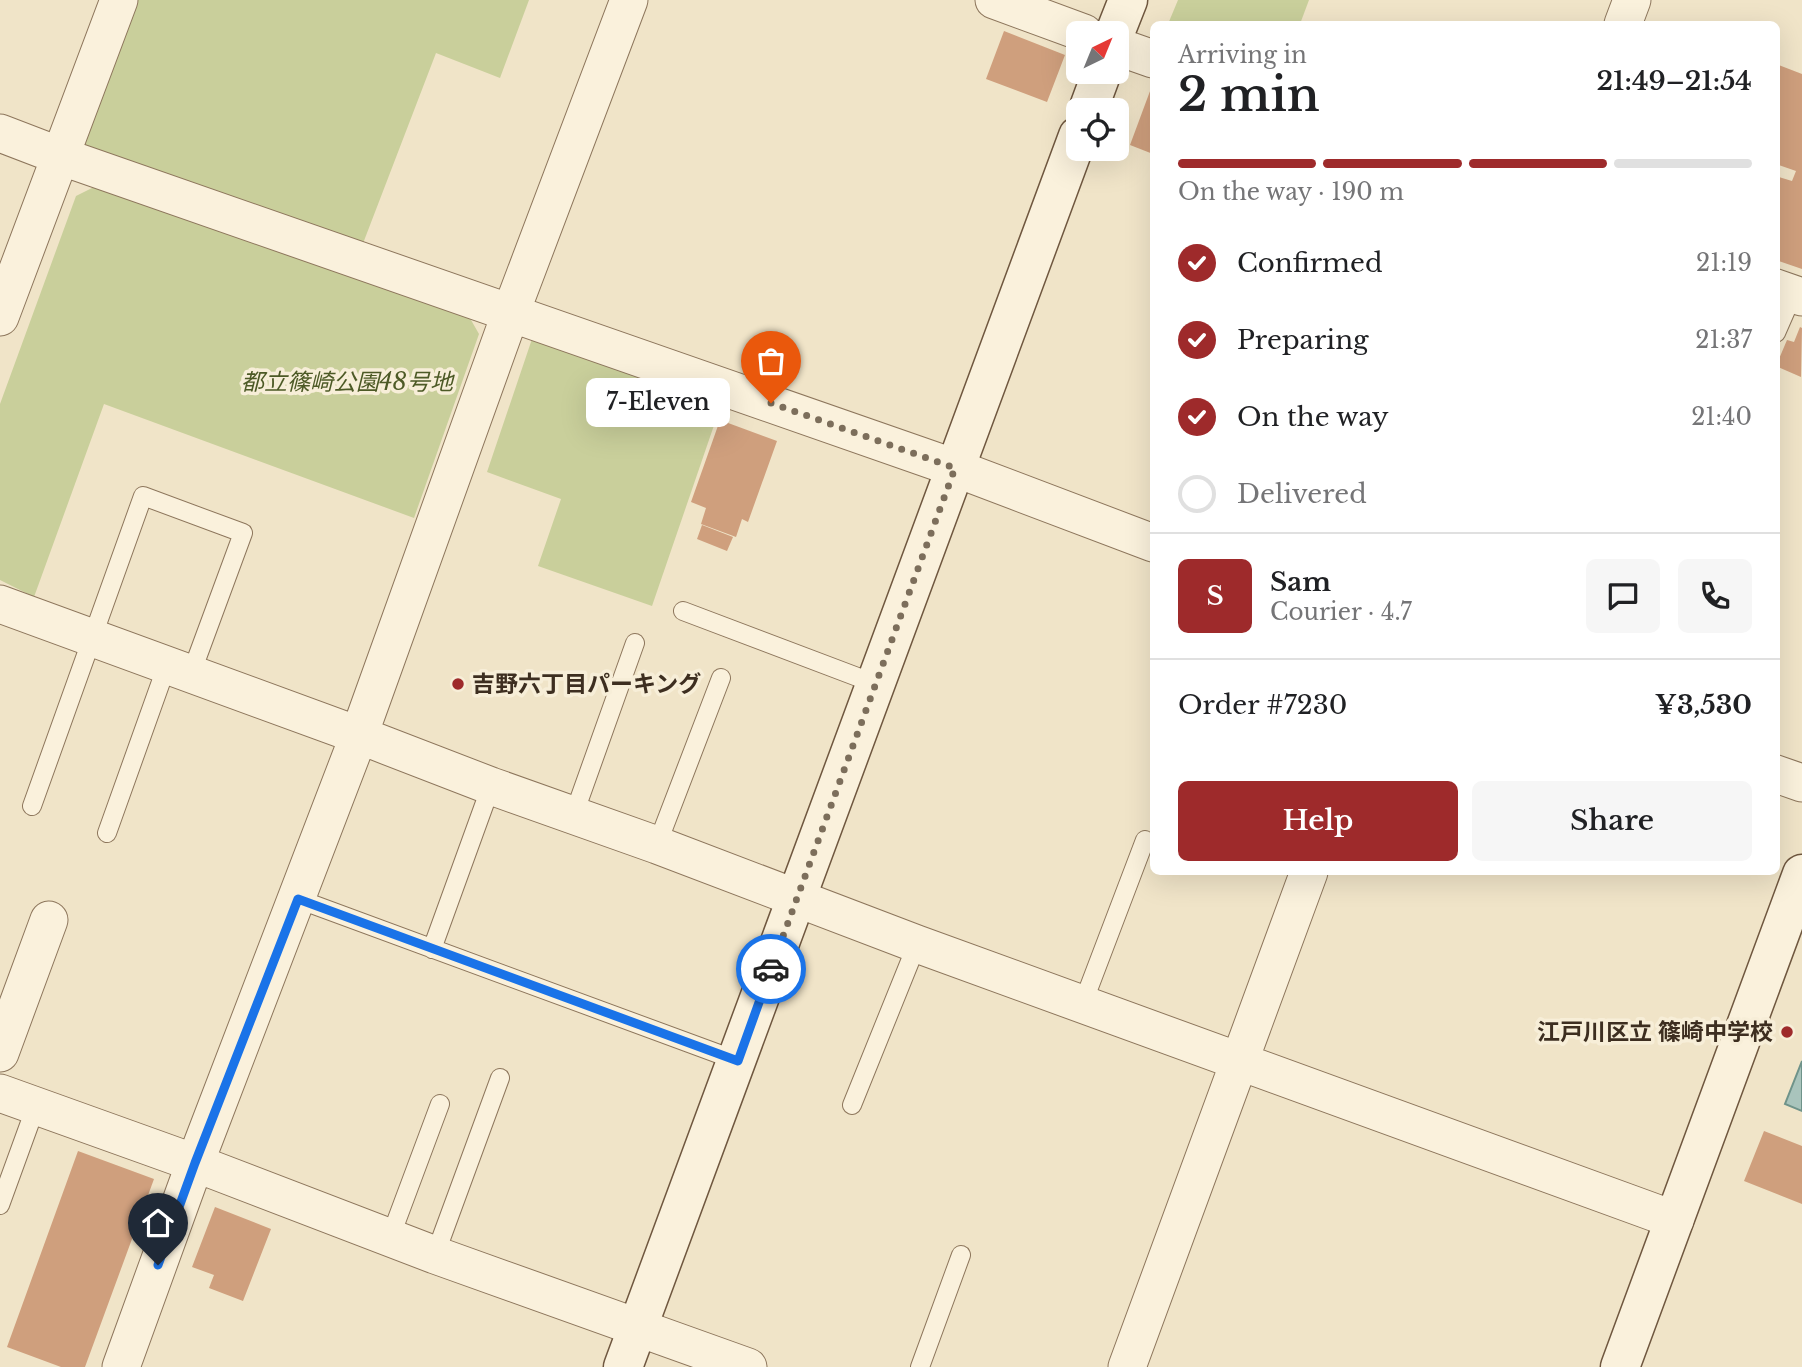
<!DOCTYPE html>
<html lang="en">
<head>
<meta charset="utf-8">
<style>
	:root { --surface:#fff; --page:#f6f6f6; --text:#202124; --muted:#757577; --line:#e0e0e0; --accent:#9e2a2b }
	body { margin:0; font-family:"Libre Baskerville","Noto Sans JP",serif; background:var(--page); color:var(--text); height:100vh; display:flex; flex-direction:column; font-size:26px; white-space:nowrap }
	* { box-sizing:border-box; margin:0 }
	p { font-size:23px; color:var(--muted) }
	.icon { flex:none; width:38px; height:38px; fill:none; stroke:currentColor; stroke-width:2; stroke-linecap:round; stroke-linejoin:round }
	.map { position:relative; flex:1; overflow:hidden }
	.side { position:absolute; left:1150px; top:21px; width:630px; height:854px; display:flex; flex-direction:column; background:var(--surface); border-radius:10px; box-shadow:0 7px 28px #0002 }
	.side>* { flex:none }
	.needle { width:46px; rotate:43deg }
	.fabs { position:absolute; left:1066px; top:21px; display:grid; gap:14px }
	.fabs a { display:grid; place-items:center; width:63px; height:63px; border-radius:10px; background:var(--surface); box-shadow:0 7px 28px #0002; font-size:35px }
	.pin { position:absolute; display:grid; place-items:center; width:60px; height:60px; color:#fff; margin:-72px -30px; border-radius:50% 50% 50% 0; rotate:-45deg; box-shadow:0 0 7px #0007 }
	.pin .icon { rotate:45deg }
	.courier { position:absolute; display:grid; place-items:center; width:70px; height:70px; margin:-35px; border:5px solid #1a73e8; border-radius:50%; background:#fff; color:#222; box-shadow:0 2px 9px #0007 }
	.bubble { position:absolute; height:49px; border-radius:10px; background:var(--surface); box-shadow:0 7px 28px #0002; font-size:23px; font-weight:600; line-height:49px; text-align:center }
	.summary em { font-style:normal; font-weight:600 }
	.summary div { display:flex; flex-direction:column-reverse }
	.summary { display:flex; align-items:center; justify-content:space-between; height:119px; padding:0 28px }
	h1 { font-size:46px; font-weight:600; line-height:52px }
	.bar { display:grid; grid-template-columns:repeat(4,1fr); gap:10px 7px; align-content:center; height:84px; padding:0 28px }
	.bar i { height:9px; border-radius:5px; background:var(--line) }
	.bar .active { background:var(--accent) }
	.bar p { grid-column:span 4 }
	.line { display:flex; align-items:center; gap:18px; padding:0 28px; border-top:2px solid var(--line) }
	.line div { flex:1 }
	.round { display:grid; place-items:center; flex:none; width:74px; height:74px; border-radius:10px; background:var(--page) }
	ol { padding:0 28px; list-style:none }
	li { display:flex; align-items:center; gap:21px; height:77px }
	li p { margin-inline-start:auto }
	li .icon { padding:7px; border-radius:50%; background:var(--accent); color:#fff; stroke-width:4 }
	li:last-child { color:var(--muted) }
	li i { width:38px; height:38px; border:4px solid var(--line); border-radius:50% }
	.cta { display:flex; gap:14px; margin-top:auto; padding:14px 28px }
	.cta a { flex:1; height:80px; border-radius:10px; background:var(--accent); color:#fff; font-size:28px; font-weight:600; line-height:80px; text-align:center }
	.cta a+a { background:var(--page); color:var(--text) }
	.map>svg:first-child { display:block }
	.green { fill:#c9cf9b }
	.water { fill:#a9c4bc; stroke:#6f938a; stroke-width:2 }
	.building { fill:#cf9f7d }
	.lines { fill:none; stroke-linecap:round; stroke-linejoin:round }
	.lane-casing { stroke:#8d765c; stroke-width:20 }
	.street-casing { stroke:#8d765c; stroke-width:39 }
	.secondary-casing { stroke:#6f573f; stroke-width:41 }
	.lane { stroke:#faf1dc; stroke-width:18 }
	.street { stroke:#faf1dc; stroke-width:37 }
	.secondary { stroke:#faf1dc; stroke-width:38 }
	.done { stroke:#7c6e5b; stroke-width:7; stroke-dasharray:0 12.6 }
	.route { stroke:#1a73e8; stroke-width:9 }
	.poi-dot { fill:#9e2a2b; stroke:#f7eed8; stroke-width:2.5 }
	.labels { text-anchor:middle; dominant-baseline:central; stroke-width:7; stroke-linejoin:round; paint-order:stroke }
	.park-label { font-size:23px; font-style:italic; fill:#4d5a26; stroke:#f7eed8 }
	.poi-label { font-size:23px; font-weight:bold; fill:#3d2e20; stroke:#f7eed8; text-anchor:start }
</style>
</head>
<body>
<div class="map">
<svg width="1802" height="1367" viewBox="0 0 1802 1367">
	<rect width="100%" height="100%" fill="#f0e4c8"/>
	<path class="green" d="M137,0h392l-29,78 -64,-25 -74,193 -279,-101z
		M1178,0h131l-9,24h-132z
		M100,184l367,129 12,21 -65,184 -310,-114 -70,193 -34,-17v-176l76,-208z
		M533,336l189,66 -70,204 -114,-40 23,-67 -74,-27z"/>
	<path class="water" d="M1802,1061v50l-17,-7z"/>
	<path class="building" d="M1004,31l61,24 -18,47 -61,-23z
		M1776,64l26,10v195l-26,-9v-84l16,5 4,-10 -20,-7z
		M1153,83v71l-23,-9z
		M1800,327l2,1 -1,49 -25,-11 11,-26 7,2z
		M720,420l57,21 -29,81 -6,-3 -6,18 -35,-13 5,-16 -15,-6z
		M702,525l31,12 -6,14 -30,-12z
		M1764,1131l38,15v58l-58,-23z
		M78,1151l76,28 -69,188h-24l-54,-20z
		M215,1207l56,22 -28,72 -34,-13 5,-13 -22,-8z"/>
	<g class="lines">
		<g class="lane-casing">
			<path id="lane" d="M1776,333l17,-39
				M683,611l193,73
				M32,806l111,-310 100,37 -52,141
				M574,814l61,-171
				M107,833l60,-168
				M657,845l64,-167
				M298,899l440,162
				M432,949l59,-163
				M1083,1003l62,-163
				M852,1105l65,-161
				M0,1205l36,-99
				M390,1238l50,-134
				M435,1255l65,-177
				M920,1367l41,-112"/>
		</g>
		<g class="street-casing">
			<path id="street" d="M994,0l90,33
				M1623,24l9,-24
				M1116,46l37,13
				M0,133l60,23 895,312 198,75
				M1776,288l26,9
				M0,317l119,-317
				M0,604l377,138 114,44 166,59 260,99 758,276
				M1776,774l26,9
				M0,1053l49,-133
				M0,1093l195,70 240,92 313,112
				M121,1367l74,-204 164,-428 152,-423 118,-312
				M1127,1367l182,-495"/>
		</g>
		<g class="secondary-casing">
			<path id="secondary" d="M1115,33l13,-33
				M1088,110l14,-38
				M623,1367l455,-1231
				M1620,1367l182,-493"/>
		</g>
		<use href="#lane" class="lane"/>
		<use href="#street" class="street"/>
		<use href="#secondary" class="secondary"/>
	</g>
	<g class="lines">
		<path class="done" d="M771,403l184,65 -184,501"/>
		<path class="route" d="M158,1265l37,-102 103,-264 440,162 33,-92"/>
	</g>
	<g class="poi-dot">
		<circle cx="458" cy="684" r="7"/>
		<circle cx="1787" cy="1032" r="7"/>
	</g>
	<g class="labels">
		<g class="park-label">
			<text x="347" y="382">都立篠崎公園48号地</text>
		</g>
		<g class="poi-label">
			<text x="472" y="684">吉野六丁目パーキング</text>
			<text x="1773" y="1032" text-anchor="end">江戸川区立 篠崎中学校</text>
		</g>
	</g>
</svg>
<div class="fabs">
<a><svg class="needle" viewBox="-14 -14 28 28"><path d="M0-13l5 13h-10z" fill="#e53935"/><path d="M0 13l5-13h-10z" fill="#757577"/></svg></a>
<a><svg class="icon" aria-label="locate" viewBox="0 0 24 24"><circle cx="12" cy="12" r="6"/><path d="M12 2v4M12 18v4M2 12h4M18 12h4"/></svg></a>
</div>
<div class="pin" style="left:771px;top:403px;background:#ea580c"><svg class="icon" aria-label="bag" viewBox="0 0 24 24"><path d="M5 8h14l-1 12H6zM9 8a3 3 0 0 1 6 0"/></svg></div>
<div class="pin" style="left:158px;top:1265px;background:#1f2937"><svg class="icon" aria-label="home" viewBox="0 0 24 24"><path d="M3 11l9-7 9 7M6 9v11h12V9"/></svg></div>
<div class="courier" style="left:771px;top:969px"><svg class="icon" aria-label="car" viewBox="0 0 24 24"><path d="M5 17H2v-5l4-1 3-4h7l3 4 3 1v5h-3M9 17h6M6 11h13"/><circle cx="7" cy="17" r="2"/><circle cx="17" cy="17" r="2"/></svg></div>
<div class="bubble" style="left:586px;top:378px;width:144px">7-Eleven</div>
<section class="side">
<div class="summary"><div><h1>2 min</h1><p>Arriving in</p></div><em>21:49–21:54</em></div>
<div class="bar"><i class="active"></i><i class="active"></i><i class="active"></i><i></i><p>On the way · 190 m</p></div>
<ol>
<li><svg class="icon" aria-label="check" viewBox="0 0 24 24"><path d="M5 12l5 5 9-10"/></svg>Confirmed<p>21:19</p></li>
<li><svg class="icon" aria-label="check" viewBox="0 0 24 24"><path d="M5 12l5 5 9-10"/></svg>Preparing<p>21:37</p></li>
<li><svg class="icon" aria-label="check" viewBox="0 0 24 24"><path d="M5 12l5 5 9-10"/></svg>On the way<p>21:40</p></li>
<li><i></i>Delivered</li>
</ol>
<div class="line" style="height:126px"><b class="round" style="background:var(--accent);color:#fff">S</b><div><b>Sam</b><p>Courier · 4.7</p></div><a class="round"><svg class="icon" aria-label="chat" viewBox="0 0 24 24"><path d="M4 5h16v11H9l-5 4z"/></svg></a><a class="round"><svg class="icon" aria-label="phone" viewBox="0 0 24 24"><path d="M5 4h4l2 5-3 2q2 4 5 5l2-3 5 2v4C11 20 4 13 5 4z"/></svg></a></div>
<div class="line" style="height:91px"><div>Order #7230</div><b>¥3,530</b></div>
<div class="cta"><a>Help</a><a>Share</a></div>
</section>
</div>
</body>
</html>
